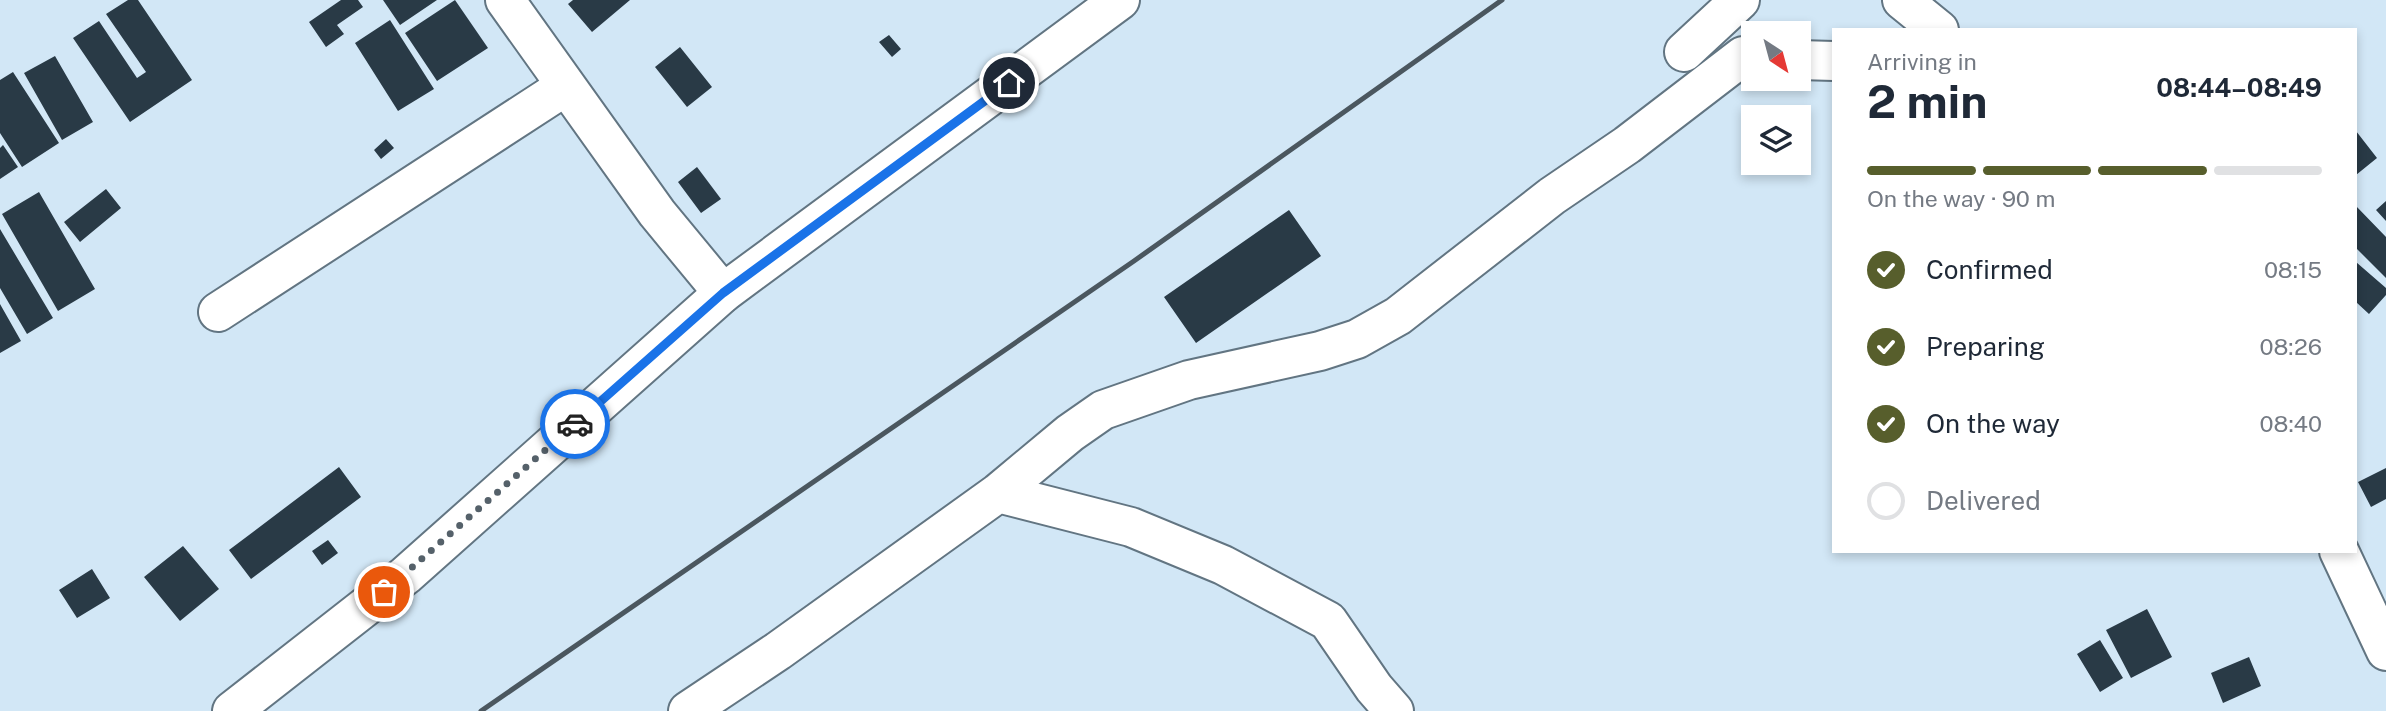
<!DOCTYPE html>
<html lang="en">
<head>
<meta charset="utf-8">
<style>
	:root { --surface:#fff; --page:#f2f2f3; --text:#1f2937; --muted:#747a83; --line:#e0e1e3; --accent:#575e2c }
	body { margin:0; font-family:"Public Sans",sans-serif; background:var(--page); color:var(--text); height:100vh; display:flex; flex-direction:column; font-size:26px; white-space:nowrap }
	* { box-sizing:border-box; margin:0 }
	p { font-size:23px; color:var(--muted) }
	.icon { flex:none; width:38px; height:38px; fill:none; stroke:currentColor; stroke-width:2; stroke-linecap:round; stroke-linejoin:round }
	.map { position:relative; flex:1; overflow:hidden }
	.panel { position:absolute; left:1832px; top:28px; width:525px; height:525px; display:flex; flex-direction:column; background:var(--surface); border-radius:0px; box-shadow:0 4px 10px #0003 }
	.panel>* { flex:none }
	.needle { width:46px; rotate:144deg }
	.controls { position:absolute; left:1741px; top:21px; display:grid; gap:14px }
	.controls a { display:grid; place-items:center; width:70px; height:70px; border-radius:0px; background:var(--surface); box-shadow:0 4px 10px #0003; font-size:35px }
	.pin { position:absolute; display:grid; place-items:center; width:60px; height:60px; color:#fff; margin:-30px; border:4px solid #fff; border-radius:50%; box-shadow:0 2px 7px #0007 }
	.courier { position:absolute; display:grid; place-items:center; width:70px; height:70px; margin:-35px; border:5px solid #1a73e8; border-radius:50%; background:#fff; color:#222; box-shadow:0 2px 9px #0007 }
	.summary em { font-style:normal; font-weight:700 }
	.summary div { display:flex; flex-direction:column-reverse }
	.summary { display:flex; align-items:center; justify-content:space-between; height:119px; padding:0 35px }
	h1 { font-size:46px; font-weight:700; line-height:52px }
	.bar { display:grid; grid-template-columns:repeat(4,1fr); gap:10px 7px; align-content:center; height:84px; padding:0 35px }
	.bar i { height:9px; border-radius:5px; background:var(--line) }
	.bar .selected { background:var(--accent) }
	.bar p { grid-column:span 4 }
	ol { padding:0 35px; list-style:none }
	li { display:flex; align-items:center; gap:21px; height:77px }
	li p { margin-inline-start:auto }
	li .icon { padding:7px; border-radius:50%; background:var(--accent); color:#fff; stroke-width:4 }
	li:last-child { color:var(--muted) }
	li i { width:38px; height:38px; border:4px solid var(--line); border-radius:50% }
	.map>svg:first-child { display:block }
	.building { fill:#293a46 }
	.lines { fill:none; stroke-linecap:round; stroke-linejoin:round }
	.street-casing { stroke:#627582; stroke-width:42 }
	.secondary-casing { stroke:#627582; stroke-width:42 }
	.primary-casing { stroke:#627582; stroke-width:42 }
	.street { stroke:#fff; stroke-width:38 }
	.secondary { stroke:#fff; stroke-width:38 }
	.primary { stroke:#fff; stroke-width:38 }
	.rail { stroke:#4b575f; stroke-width:5 }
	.done { stroke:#55616a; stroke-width:7; stroke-dasharray:0 12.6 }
	.route { stroke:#1a73e8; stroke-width:9 }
</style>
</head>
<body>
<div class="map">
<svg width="2386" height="711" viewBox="0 0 2386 711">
	<rect width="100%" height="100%" fill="#d2e7f6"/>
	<path class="building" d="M128,0h10l54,80 -62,42 -57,-84 26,-17 38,57 9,-6 -40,-58z
		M341,0h17l5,7 -26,18 7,9 -18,13 -17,-25z
		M383,0h54l-37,25z
		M455,0l33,48 -51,33 -32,-48z
		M573,0h57l-38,32 -24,-28z
		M390,20l44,69 -36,22 -43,-68z
		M889,35l12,14 -9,8 -13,-15z
		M680,47l32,40 -25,20 -32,-40z
		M55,56l38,66 -31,18 -38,-67z
		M13,72l46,71 -37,24 -22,-34v-53z
		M2356,131l21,27 -21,17z
		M386,139l8,9 -13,11 -7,-9z
		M3,145l15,22 -18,12v-31z
		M697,167l24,32 -20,14 -23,-31z
		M106,189l15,19 -41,34 -16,-20z
		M39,192l56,97 -37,22 -56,-97z
		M2386,201v20l-10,-11z
		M2356,206l30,31v41l-30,-30z
		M1289,210l32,46 -125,87 -32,-46z
		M0,229l53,89 -26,16 -27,-46z
		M2356,262l30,26v7l-17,19 -13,-12z
		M0,304l21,37 -21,12z
		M339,467l22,30 -110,82 -22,-29z
		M2386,468v31l-15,8 -13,-25z
		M328,540l10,13 -16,12 -10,-14z
		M183,546l36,43 -39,32 -36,-44z
		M92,569l18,29 -33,20 -18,-28z
		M2147,609l25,48 -41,21 -25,-48z
		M2100,640l23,38 -23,14 -23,-38z
		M2249,657l12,29 -38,17 -12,-30z"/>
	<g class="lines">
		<g class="street-casing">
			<path id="street" d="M505,0l152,213 66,80
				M1902,0l37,30
				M1799,60l35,1
				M218,312l348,-226
				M998,493l133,34 92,38 105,56 46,67 20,23
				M2339,551l47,100
				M688,711l90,-60 220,-158 72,-60 33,-23 86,-30 131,-29 37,-12 41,-23 154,-120 75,-51 116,-89"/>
		</g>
		<g class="secondary-casing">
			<path id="secondary" d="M1684,52l56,-52"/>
		</g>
		<g class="primary-casing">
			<path id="primary" d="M232,711l174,-136 317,-282 397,-293"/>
		</g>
		<use href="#street" class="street"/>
		<use href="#secondary" class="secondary"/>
		<use href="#primary" class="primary"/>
		<path class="rail" d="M481,711l653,-450 368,-261"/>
	</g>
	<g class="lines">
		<path class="done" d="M384,592l191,-168"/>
		<path class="route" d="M575,424l148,-131 286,-210"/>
	</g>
</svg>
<div class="controls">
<a><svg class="needle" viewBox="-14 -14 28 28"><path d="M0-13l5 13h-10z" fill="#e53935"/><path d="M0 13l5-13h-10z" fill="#747a83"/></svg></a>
<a><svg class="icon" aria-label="layers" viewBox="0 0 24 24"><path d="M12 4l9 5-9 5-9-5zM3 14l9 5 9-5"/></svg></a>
</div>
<div class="pin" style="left:384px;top:592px;background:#ea580c"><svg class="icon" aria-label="bag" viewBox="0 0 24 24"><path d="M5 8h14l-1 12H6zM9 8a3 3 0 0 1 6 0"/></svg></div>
<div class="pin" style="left:1009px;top:83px;background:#1f2937"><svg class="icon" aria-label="home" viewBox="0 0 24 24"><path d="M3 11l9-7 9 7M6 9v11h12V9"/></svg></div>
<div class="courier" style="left:575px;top:424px"><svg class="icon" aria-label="car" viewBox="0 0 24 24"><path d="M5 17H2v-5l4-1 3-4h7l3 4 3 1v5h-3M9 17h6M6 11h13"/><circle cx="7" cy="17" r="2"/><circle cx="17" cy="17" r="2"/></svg></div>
<section class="panel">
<div class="summary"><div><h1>2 min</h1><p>Arriving in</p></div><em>08:44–08:49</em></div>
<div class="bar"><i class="selected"></i><i class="selected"></i><i class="selected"></i><i></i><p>On the way · 90 m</p></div>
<ol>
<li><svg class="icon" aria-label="check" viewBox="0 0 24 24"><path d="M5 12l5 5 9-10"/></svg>Confirmed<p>08:15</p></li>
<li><svg class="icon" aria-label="check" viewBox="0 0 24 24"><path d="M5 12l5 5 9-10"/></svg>Preparing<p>08:26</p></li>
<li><svg class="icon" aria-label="check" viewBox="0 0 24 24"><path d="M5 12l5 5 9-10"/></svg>On the way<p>08:40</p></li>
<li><i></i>Delivered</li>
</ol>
</section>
</div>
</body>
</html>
